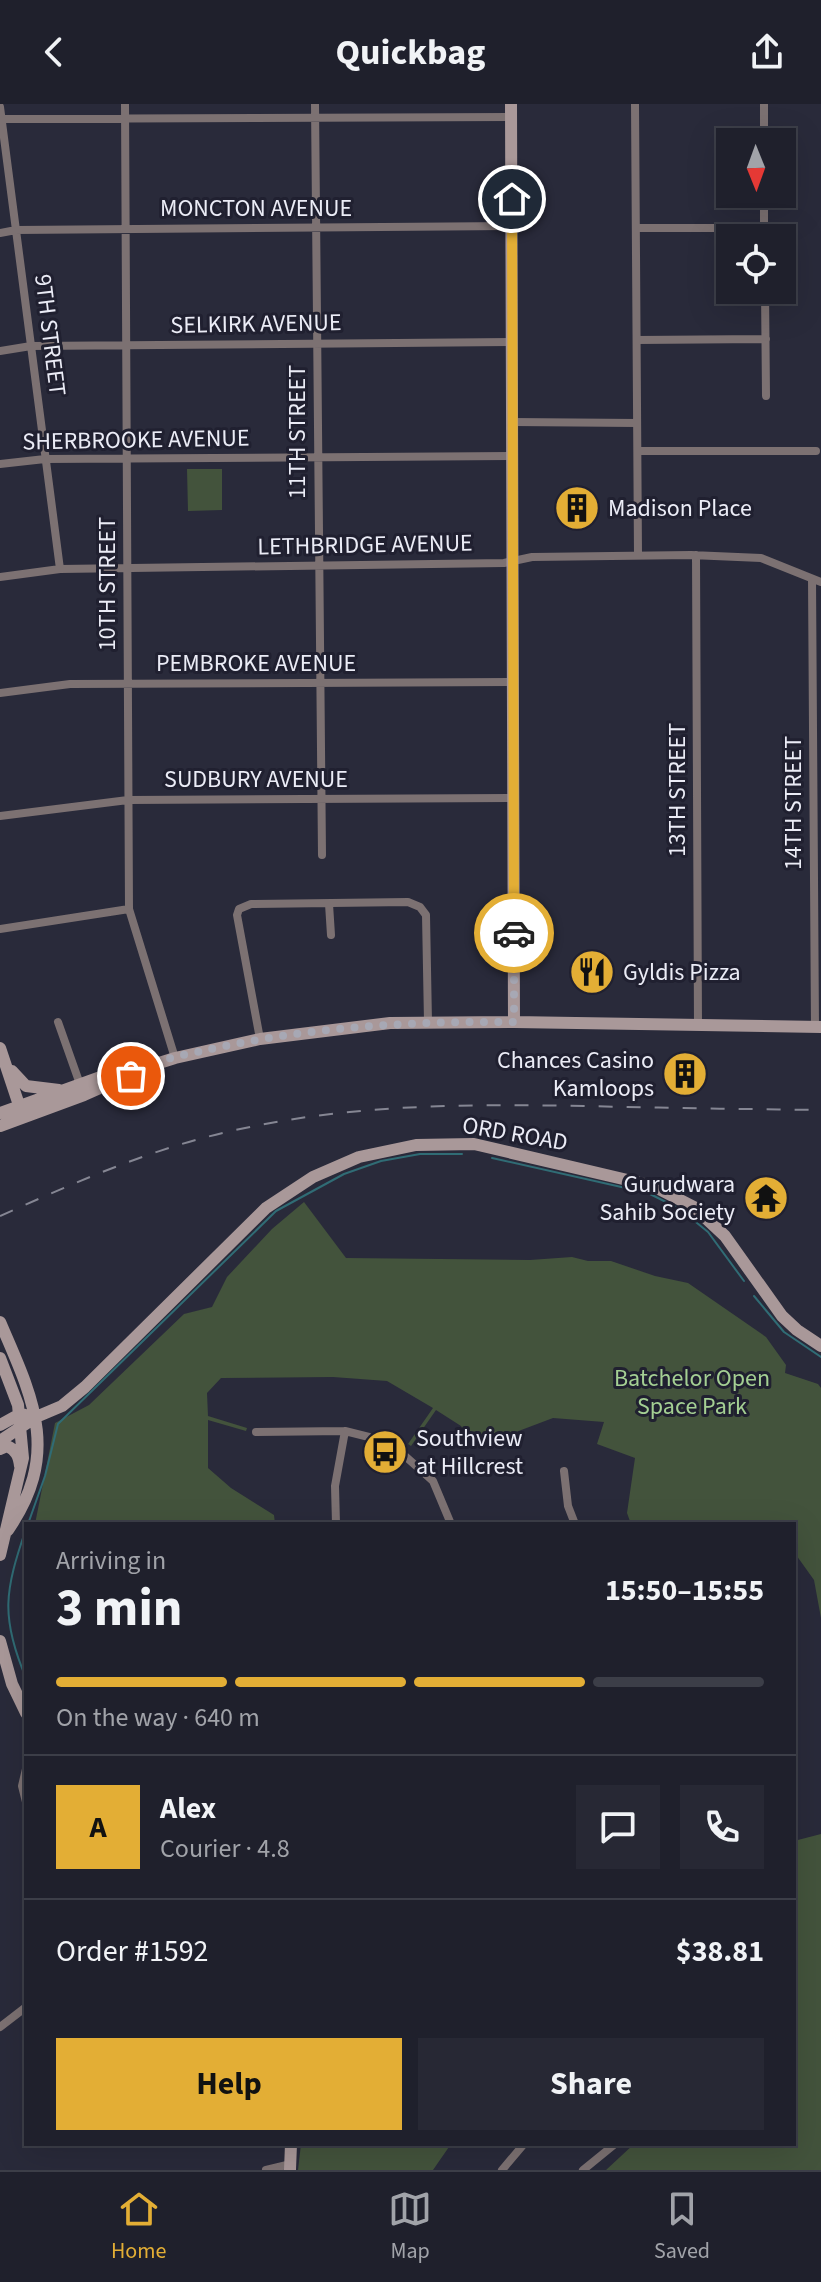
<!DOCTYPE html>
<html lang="en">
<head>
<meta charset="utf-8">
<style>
	:root { --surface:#1f202c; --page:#272834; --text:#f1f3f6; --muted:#a1a3a9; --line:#3c3e48; --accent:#e3ae35 }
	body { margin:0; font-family:"Source Sans 3",sans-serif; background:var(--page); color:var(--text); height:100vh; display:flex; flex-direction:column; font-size:30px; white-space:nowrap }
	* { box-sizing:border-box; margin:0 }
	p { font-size:26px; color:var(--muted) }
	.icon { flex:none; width:44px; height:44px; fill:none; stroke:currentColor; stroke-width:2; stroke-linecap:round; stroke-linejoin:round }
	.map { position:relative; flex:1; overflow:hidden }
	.details { position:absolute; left:24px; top:1418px; width:772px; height:624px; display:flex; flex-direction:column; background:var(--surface); border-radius:0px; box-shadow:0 8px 32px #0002,0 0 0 2px var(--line) }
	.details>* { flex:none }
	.needle { width:52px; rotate:179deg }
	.controls { position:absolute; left:716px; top:24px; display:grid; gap:16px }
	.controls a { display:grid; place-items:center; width:80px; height:80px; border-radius:0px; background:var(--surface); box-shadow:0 8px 32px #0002,0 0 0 2px var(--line); font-size:40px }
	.pin { position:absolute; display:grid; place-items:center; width:68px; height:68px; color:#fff; margin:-34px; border:4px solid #fff; border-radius:50%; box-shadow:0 2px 8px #0007 }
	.courier { position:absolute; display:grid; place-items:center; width:80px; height:80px; margin:-40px; border:6px solid #e3ae35; border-radius:50%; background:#fff; color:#222; box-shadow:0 2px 10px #0007 }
	.head em { font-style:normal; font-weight:700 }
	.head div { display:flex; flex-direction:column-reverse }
	.head { display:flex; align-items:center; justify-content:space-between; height:136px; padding:0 32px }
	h1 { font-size:52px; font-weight:700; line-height:60px }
	.bar { display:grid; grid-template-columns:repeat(4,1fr); gap:12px 8px; align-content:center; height:96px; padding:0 32px }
	.bar i { height:10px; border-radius:6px; background:var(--line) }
	.bar .selected { background:var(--accent) }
	.bar p { grid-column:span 4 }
	.line { display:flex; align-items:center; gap:20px; padding:0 32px; border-top:2px solid var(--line) }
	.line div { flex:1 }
	.round { display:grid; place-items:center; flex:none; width:84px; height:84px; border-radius:0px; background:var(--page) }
	.cta { display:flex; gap:16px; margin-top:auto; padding:16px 32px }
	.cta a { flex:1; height:92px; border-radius:0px; background:var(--accent); color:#111; font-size:32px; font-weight:700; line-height:92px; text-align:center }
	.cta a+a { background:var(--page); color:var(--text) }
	header { display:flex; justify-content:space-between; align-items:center; height:104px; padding:0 32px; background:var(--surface); font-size:36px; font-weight:700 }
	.tabs { display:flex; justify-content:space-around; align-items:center; height:112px; border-top:2px solid var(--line); background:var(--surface); font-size:22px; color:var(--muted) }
	.tabs a { display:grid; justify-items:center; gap:4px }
	.tabs .selected { color:var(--accent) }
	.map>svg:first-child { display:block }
	.green { fill:#43533c }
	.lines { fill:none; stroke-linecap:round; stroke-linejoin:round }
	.stream { stroke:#306c75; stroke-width:2 }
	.street { stroke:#7c7172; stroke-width:8 }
	.secondary { stroke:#a99899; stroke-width:12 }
	.rail { stroke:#858693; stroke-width:2; stroke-dasharray:14 14; stroke-linecap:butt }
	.done { stroke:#a7a8b4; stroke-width:8; stroke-dasharray:0 14.4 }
	.route { stroke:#e3ae35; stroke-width:10 }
	.labels { text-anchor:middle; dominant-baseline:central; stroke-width:6; stroke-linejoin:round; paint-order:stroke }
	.street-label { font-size:24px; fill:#ebecf6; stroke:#202030 }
	.poi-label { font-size:24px; fill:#ebecf6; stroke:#202030; text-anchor:start }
	.park-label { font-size:24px; fill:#a4cf93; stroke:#202030 }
</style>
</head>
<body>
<header><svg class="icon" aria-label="back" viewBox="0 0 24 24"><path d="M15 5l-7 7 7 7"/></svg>Quickbag<svg class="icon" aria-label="share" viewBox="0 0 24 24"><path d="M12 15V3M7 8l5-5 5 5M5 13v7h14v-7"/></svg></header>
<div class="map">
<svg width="821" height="2066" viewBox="0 0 821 2066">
	<rect width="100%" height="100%" fill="#292a3a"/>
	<path class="green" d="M187,365h35v41l-34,1z
		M304,1098l42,56 184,2 42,-3 16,4h23l44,15 33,7 78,54 20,28 -1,8 33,11 3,4v230l-7,-38 -20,-28v-28h-163l-4,-11 8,-55 -38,-14 7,-22 -51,-4 -79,30 -13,-22 -25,-16 -25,36 -3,-2 25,-36 -46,-27 -54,-4 -112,1 -14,15 1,23 39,12 -1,3 -38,-11v48l23,20 43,27 1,9h-240l20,-101 34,-18 95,-91 28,-7 15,-30 45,-48z
		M821,1730v336h-215l28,-26h160v-303z
		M301,2040h150l-18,26h-135z"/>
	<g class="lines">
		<path class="stream" d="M492,1054l156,35 32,16 28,23 36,49
			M754,1192l30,36 37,25
			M28,1420l17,-48 13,-52 218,-213 68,-37 37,-13 39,-7h42
			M26,1425c-21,61 -26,88 0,149"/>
		<path class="street" d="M125,0l4,805 46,149
			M315,0l7,751
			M635,0l3,451
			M0,3l60,462
			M0,15l510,-2
			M764,38v-38
			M764,90v44
			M636,124h128
			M0,129l16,-3 496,-4
			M765,186l1,106
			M637,236l129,-1
			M0,247l31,-5 481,-4
			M512,318l125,1
			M638,347h178
			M0,360l45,-5 468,-3
			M696,451l2,471
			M0,473l60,-8 444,-6 28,-6 159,-2 70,3 60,24
			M812,475l3,448
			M0,589l70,-9 443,-2
			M0,712l128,-16 386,-2
			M329,800l2,31
			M0,825l129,-20
			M58,918l23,65
			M260,935l-23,-124 2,-6 12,-5 157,-2 12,5 6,8 2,107
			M256,1328l89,-1 24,6 36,19 28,25 18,43
			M564,1367l4,35 7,18
			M336,1420l-1,-38 10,-55
			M26,1665l-4,17 4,16
			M0,1923l26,-20
			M266,2066l25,-6
			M502,2066l22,-26
			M583,2066l32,-26"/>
		<path class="secondary" d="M511,0l3,918
			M0,944l22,66
			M12,967l14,15 33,4
			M0,1009l123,-44h17l35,-11 85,-19 130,-16 124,-1 307,5
			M0,1022l84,-31 54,-24
			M0,1218c33,76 61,131 8,208
			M0,1254l18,47 5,53 -23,97
			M0,1321l20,-11 5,1
			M0,1337l36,-24 26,-11 23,-19 181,-179 47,-31 46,-20 57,-12 58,-1 179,42 41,21 31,29 57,80 15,14 24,16
			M0,1345l7,-3c9,4 12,10 13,20
			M0,1537l12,43 14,29
			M290,2066l1,-26"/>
		<path class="rail" d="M0,1112c74,-33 148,-66 227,-84 119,-28 236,-28 357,-26 79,2 158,3 237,4"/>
	</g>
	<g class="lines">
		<path class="done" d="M131,972c21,-17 54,-21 80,-27 101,-22 200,-28 303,-27v-89"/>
		<path class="route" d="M512,95l2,734"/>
	</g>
	<defs>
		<g id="building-disc" transform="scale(2.3)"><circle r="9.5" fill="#e3ae35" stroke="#202030"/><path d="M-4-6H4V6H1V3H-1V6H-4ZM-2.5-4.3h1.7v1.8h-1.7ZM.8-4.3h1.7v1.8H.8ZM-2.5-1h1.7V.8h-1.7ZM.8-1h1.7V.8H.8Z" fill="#111"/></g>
		<g id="restaurant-disc" transform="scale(2.3)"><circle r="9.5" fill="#e3ae35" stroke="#202030"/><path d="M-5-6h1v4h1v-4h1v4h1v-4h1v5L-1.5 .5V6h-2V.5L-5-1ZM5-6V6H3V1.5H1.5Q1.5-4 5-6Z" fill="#111"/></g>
		<g id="temple-disc" transform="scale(2.3)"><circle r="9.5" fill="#e3ae35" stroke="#202030"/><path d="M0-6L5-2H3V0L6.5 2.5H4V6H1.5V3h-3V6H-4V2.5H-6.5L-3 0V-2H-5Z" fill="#111"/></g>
		<g id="bus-disc" transform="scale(2.3)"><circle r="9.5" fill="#e3ae35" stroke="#202030"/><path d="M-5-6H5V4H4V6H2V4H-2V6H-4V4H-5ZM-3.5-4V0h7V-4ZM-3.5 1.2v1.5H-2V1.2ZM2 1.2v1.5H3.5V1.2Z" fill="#111"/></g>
	</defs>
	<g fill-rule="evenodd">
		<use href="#building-disc" x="577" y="404"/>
		<use href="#restaurant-disc" x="592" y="868"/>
		<use href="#building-disc" x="685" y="970"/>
		<use href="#temple-disc" x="766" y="1094"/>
		<use href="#bus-disc" x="385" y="1348"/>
	</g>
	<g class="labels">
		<g class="street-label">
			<text x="256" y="104">MONCTON AVENUE</text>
			<text transform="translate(256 220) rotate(-1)">SELKIRK AVENUE</text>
			<text transform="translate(50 231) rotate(83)">9TH STREET</text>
			<text transform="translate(297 328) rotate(-90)">11TH STREET</text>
			<text transform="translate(136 336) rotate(-1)">SHERBROOKE AVENUE</text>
			<text transform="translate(365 441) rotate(-1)">LETHBRIDGE AVENUE</text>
			<text transform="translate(107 480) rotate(-90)">10TH STREET</text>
			<text x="256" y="559">PEMBROKE AVENUE</text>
			<text x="256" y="675">SUDBURY AVENUE</text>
			<text transform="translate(677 686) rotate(-90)">13TH STREET</text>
			<text transform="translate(793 699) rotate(-90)">14TH STREET</text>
			<text transform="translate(515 1030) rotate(10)">ORD ROAD</text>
		</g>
		<g class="poi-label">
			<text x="608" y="404">Madison Place</text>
			<text x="623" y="868">Gyldis Pizza</text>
			<text x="654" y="956" text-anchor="end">Chances Casino<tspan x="654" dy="28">Kamloops</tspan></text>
			<text x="735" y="1080" text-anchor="end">Gurudwara<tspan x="735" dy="28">Sahib Society</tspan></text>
			<text x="416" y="1334">Southview<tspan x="416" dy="28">at Hillcrest</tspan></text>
		</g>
		<g class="park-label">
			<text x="692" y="1274">Batchelor Open<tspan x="692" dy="28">Space Park</tspan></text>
		</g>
	</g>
</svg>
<div class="controls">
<a><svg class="needle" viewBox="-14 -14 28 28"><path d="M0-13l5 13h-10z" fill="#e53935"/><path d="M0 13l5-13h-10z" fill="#a1a3a9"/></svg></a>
<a><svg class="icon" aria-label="locate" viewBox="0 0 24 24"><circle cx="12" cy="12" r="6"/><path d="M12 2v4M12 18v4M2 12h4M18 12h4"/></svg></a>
</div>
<div class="pin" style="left:131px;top:972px;background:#ea580c"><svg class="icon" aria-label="bag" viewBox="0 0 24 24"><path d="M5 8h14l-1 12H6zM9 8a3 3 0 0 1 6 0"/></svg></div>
<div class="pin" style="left:512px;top:95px;background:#1f2937"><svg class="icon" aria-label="home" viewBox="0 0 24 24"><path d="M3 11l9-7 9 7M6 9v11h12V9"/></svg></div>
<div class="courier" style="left:514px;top:829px"><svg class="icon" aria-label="car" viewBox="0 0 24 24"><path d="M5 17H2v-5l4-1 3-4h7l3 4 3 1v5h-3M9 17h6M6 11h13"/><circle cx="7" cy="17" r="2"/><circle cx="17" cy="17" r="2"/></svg></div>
<section class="details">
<div class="head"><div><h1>3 min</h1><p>Arriving in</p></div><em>15:50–15:55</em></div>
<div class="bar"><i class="selected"></i><i class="selected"></i><i class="selected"></i><i></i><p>On the way · 640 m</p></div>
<div class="line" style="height:144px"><b class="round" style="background:var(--accent);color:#111">A</b><div><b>Alex</b><p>Courier · 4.8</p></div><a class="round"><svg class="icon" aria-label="chat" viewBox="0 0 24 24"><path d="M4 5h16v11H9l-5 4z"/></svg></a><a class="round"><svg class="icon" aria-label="phone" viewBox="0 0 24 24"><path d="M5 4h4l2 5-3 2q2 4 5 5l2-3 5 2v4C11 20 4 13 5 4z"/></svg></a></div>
<div class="line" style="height:104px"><div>Order #1592</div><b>$38.81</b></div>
<div class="cta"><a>Help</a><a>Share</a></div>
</section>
</div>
<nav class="tabs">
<a class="selected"><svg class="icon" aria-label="home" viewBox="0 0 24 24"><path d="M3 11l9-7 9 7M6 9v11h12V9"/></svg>Home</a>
<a><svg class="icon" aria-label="map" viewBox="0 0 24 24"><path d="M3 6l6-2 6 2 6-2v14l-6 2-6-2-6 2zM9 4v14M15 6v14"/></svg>Map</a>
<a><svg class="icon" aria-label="saved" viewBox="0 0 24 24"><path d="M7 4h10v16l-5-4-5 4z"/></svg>Saved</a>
</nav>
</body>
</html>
